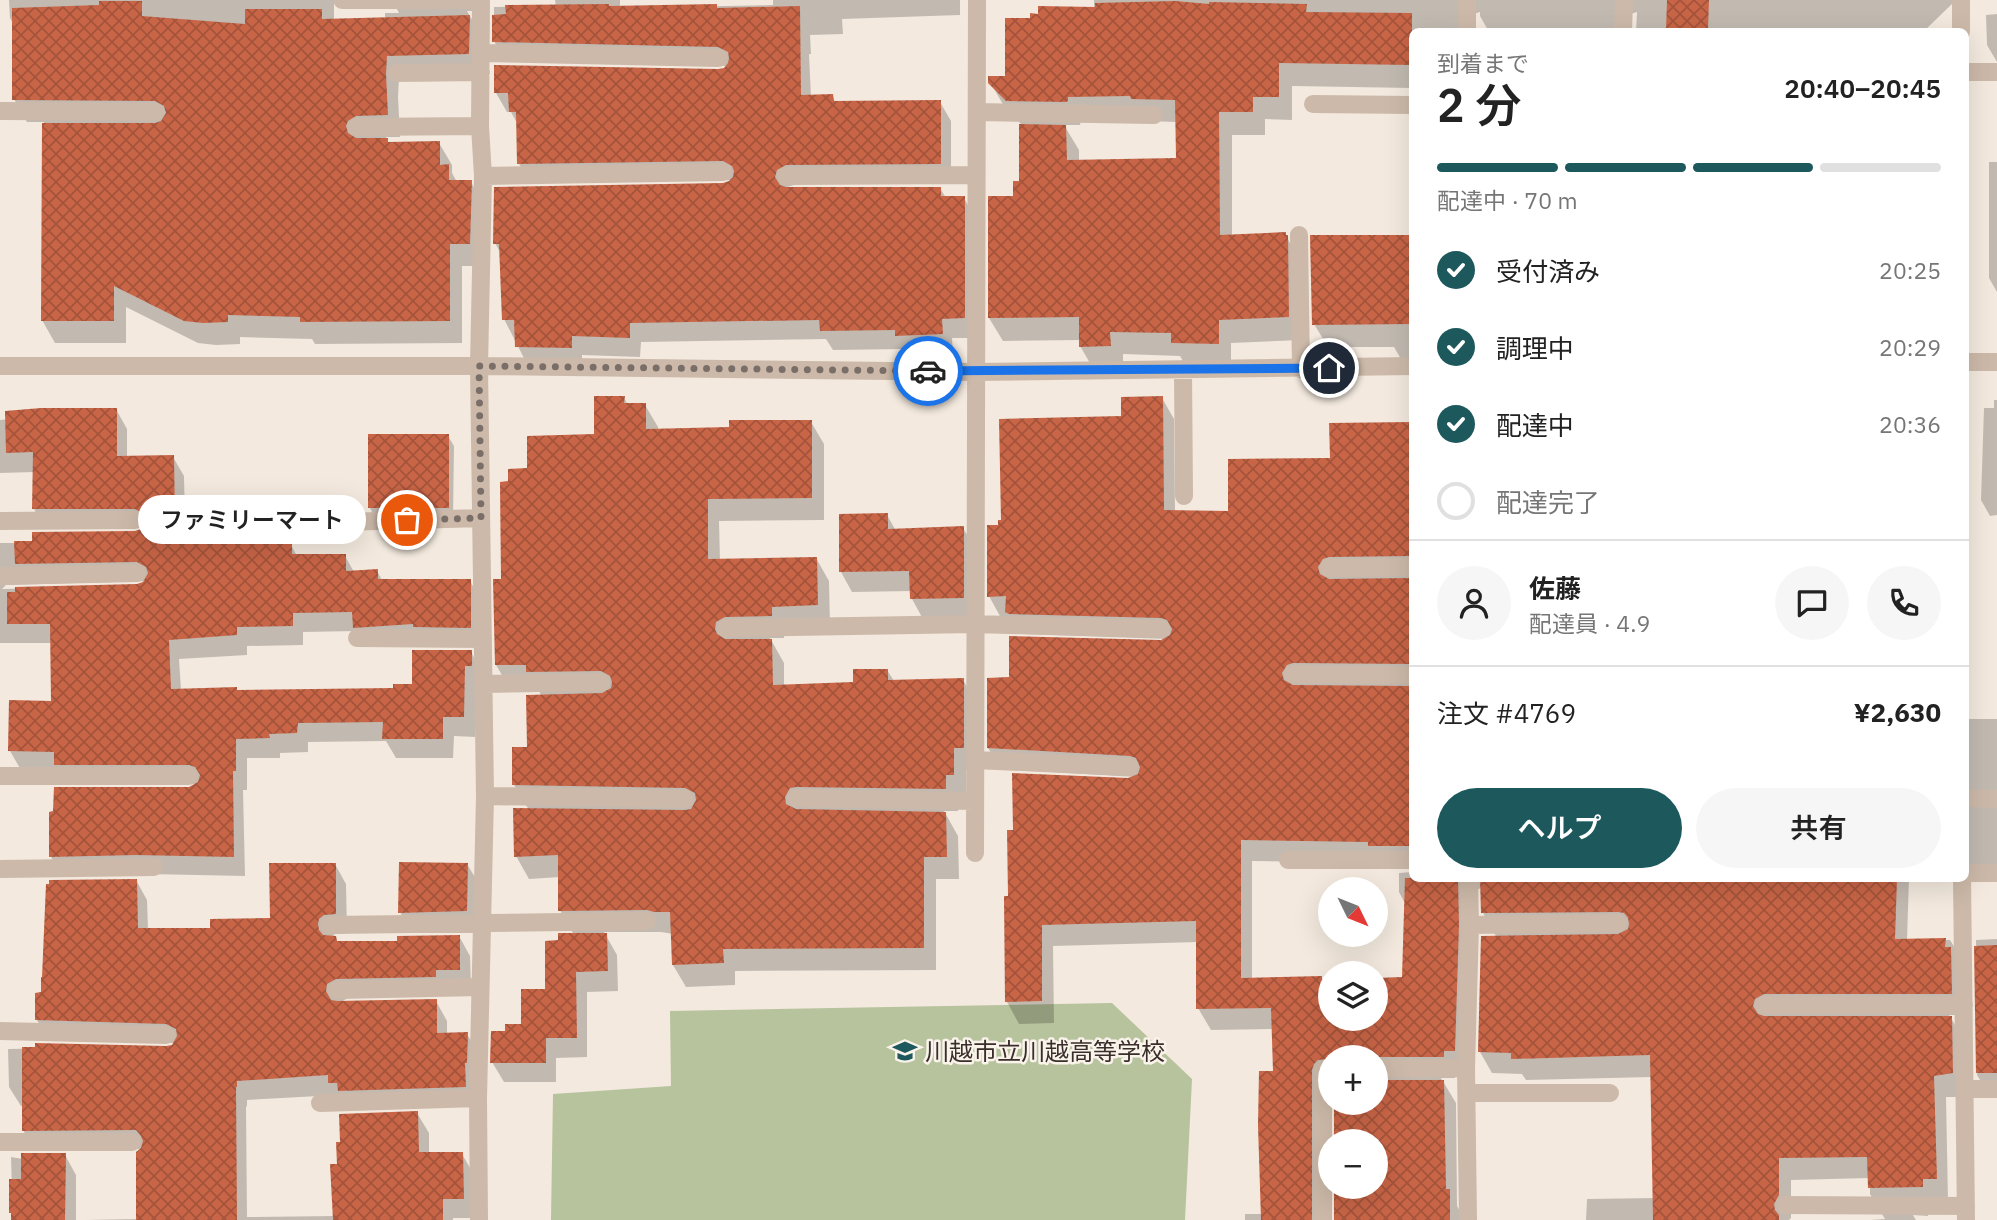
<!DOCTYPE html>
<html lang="ja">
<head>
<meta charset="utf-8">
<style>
	:root { --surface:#fff; --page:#f6f6f6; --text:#222; --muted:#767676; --line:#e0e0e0; --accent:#1d595c }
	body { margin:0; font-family:"IBM Plex Sans","Noto Sans JP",sans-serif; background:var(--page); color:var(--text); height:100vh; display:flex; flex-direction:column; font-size:26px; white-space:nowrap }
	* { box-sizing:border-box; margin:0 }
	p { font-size:23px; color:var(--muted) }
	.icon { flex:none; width:38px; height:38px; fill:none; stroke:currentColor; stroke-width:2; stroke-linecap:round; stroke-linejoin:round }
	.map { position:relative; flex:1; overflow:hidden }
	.side { position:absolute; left:1409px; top:28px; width:560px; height:854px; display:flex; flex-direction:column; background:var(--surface); border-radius:10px; box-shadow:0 7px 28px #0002 }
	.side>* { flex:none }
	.needle { width:46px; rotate:133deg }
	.fabs { position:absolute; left:1318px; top:877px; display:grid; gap:14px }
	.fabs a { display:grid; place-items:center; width:70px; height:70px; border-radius:50%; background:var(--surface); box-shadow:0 7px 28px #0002; font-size:35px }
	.pin { position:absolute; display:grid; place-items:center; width:60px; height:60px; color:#fff; margin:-30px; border:4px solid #fff; border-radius:50%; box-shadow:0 2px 7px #0007 }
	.courier { position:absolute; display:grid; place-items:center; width:70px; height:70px; margin:-35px; border:5px solid #1a73e8; border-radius:50%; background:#fff; color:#222; box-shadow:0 2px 9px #0007 }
	.bubble { position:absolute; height:49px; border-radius:24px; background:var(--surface); box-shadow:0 7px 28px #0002; font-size:23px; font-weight:600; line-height:49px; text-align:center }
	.overview em { font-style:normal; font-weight:600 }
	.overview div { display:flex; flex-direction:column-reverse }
	.overview { display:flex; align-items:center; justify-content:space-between; height:119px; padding:0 28px }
	h1 { font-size:46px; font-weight:600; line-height:52px }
	.bar { display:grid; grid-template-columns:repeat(4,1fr); gap:10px 7px; align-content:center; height:84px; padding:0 28px }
	.bar i { height:9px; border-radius:5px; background:var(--line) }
	.bar .selected { background:var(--accent) }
	.bar p { grid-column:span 4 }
	.line { display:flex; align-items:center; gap:18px; padding:0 28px; border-top:2px solid var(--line) }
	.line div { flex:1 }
	.round { display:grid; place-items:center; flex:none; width:74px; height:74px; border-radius:37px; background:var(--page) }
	ol { padding:0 28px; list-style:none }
	li { display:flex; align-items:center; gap:21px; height:77px }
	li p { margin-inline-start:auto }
	li .icon { padding:7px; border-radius:50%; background:var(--accent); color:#fff; stroke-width:4 }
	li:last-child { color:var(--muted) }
	li i { width:38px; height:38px; border:4px solid var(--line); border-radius:50% }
	.button { display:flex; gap:14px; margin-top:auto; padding:14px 28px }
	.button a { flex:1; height:80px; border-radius:42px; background:var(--accent); color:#fff; font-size:28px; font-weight:600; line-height:80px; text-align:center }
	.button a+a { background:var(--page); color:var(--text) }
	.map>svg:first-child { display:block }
	.green { fill:#b7c39d }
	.shadow { fill:#0003; fill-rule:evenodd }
	.building { fill:url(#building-cross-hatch) }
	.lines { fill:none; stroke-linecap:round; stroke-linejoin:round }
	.minor { stroke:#ccb9a9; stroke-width:18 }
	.done { stroke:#7a6f68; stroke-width:7; stroke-dasharray:0 12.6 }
	.route { stroke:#1a73e8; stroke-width:9 }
	.labels { text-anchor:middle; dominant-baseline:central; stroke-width:5; stroke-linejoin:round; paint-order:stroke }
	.poi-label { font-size:24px; fill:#392e29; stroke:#faf3eb; text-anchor:start }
</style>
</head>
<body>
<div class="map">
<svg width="1997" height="1220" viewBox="0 0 1997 1220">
	<defs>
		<pattern id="building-cross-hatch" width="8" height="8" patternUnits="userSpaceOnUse" patternTransform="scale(1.75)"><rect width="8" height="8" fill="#c96547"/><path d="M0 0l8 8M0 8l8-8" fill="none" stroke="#a4543b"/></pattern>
	</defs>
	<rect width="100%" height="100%" fill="#f3e9de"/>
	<path class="green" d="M1112,1003l80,76 -7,141h-634l2,-126 118,-8 -1,-75z"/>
	<path class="shadow" d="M9,0h325v21l51,-2v-6h14l-7,-13h87v11h-12l14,24v41l-82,2 -1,19 2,40h-14l3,7 50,-1 13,22v8l5,9h14l12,22 -1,62h-20v77l-147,1 -3,-5 -72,-2v7l-24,1 -18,-2 -72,-36v36h-71l-13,-23 2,-198h-17l-13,-23v-74l-4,-7z
		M555,0h65v8l153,-3v-5h187v15l-118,4 1,15 -33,1 1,19h-2l2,43 21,-1 4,7 104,-1 11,19v62l-153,1 -15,4h157l6,10h18l11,20v120h-23l1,15 -45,2 -4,-6 -71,1 -7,-11 -185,3 -1,15 -58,-2v12l-54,-1 -24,-47 -3,-65 -6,-11 228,-58 14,-5 -206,3 -12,-19 -1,-39 -7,-13h-4l-11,-19 222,-22 7,-2 2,-3 -222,-5 -11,-20v-34l62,-1z
		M1094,0h858v4l-29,28h-287l1,-20 -6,2 -6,18h-136l-9,-16v-4l-6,2 -5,18h-57v56l-120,-2v34l-27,-1v16h-33v102l53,-3 15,27 1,79 -70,3v23h-45l-6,-10 -57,-2v15l-29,1 -14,-24v-6l-77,1 -14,-23 25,-120 7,-15v-59l-17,-18 -14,-24 16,-4 25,-59 63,-10zM1081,119l96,3 1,38 -99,1v-11l-15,-25h16z
		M1997,14v48l-10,-17 -1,-30z
		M1989,162h8v130l-8,-14z
		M1412,236v130h-7l-11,-19h-66l-14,-23 -2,-87z
		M624,398l4,7h17l13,22v4l73,-3 80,-6 13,22v76l-105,1 1,40 96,-3 13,23 1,46 -46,2v9h-14l14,25v23l71,-2 32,-14 7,11 69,-1 13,22v68h-10v27h-8v14h-14l14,25 1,43h-23v91l-201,1v14l-49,2 -13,-22v-31l-12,-2h-57l13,23 1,36 -31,1v65l-31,1v24h-52l-12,-20 14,-30 16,-6 25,-35 13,-49 14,-7 -14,-25v-33l-31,2 -13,-23 13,-46 -15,-25 15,-36 13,-53 -6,-9h-27l-13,-22 14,-182 19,-13 67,-34z
		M1162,398l12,21 1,93 55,1 102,-53 -1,-35 81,-2v446l-1,-2 -31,-4 -128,-2v118h78v39h46v-39h28l2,-74 -7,-13v-19l13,-1v6h497l-2,62h43l13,21 1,54h-15l15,25v57h-18l2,103 -20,8v8l-15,-1 3,5h-45l14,-1 -15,-25v-16l-79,2v38l-2,2h-203l1,-21 68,-1 -3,-121 -126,3 -4,-6 -30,-1 -12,-21 17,-114 -14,-25 -1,-26 -11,7 -4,178h-12v6h-14l15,25 1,103 4,7 1,7h-126l40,-34v-45h-40l40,-39v-45h-46l-7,163h-78v-6h18l11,-142 -1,-43 -62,1 -13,-22v-66l-145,4 1,77 -35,1 -12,-22 -1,-104 4,-1 119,-117 7,-3 -135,-8 -13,-21 23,-69 158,-40 -149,-5 -19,-16 -12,-22 11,-69 123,-109z
		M1994,400h3v115l-7,1 -9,-16 3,-92h10z
		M116,409l11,20v29l46,-1 11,19 1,44h50l11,19v6h45l6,11h48l9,16 23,-1 5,9 88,1 11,19 1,47 -125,-16 -54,1v13l-56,1v9l-68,4 2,31 56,2 157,-2 19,-4 58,-34 11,20 -7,13v52l-21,-1 -1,22h-57l-10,-17 -78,1v10l-28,1v5h-33v32h-4l2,86 -97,-2 -86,2 -11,-19 152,-73h-136l-46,-14 -11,-19 43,-48 -1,-60h-52v-100h33l102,-10 14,-5 -104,1 -11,-20v-37l-34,1v-53zM151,581l-13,5 -136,3 4,-4z
		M448,436l6,10 -1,71 -78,1 -5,-10z
		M887,515l9,16 67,-3 12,20v69l-52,2 -11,-20 -1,-8 -59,1 -11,-20z
		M1965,719h32v157l-32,1z
		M335,864l11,20 1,49 -12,1 -4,3 4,1 3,5h61l60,-7 11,20 1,33 -123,9 -9,5 97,-2 11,20v14l20,-1 11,19 -2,53 -139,-11 -90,5v6l-1,1 1,110 87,-1 5,-51 78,-52 12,20v21h33l11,19 1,45h-21v2h-368l53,-1 5,-70 -108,1 -12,-20 1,-24h-3l-12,-19 -1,-38 165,-3 2,-3 -127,-3 -11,-20 6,-26 93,-114 11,20 1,30 63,-1 60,-10z
		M467,864l12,20 -1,47 -67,1 -11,-20z
		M1997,939v157h-7l-13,-21 -1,-135z
		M65,1155l11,20v45h-63l-2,-63 12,2z"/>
	<path class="building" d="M1667,0h42l-1,30h-42z
		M99,1h43v15l103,8v-15h77v10l148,-4 -1,39 -82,2 -1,18 2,41 -32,1 -8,5 -2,5 2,7 8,5h32v4l52,-1v24l9,-1v16h23l-2,64h-20v77l-150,1v-5l-72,-2v7l-25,1 -19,-2 -70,-35v35h-73l1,-198h113l6,-2 5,-8 -2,-7 -9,-5 -143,-1v-92l87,-3z
		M1175,1l34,3v-2l98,2 -1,8 106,1v52l-133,-2v34h-26v15h-34l1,123 66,-3v3h2l1,82 -70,3v24l-48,-1v-10l-61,-1 1,14 -32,1v-30l-91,1v-122h25v-15h6v-57l47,1 1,35 109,-2 -1,-58 -44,-1 -1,-3 -62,1v4l-2,1 -60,-1 -18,-18v-7h17v-58h25v-5l8,1v-8l57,1v-4z
		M609,4v2l108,-2v4l83,-2 1,89 32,-1 1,7 107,-1v64l-155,1 -9,5 -2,7 5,8 6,2h155v9h24v122l-23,1 1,15 -48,2v-6l-75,1 -1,-11 -189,3v15l-58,-2v12l-57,-1 -1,-27h-12l-3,-76h-6l1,-57 229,-4 6,-2 4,-4 1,-6 -2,-5 -9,-5 -206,3 -1,-52h-7l-1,-19h-14v-28l224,4 6,-1 4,-5 1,-5 -1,-6 -10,-5 -226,-5v-27l14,-1 -1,-9z
		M1310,235h102v89l-100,1z
		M594,396h31l-1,7h22v26l83,-2v-7h83v78l-104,1v60l109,-2 1,48 -46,2v9l-47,1 -9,5 -1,7 2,5 8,5h47l1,46 80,-3v-13h35v11l76,-2v70h-10v27h-8v14l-150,-2 -6,1 -5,9 1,7 10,5 150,3 1,45h-23v91l-201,1 1,14 -52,2 -2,-53h-16l-7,-2 -89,1v-56l-44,2 -1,-49 172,2 6,-1 5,-9 -1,-7 -10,-5 -173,-3v-38h15l-1,-52 76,-2 9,-5 1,-6 -2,-6 -9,-5 -75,1v-7h-31l-2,-86h8l-1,-97 8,-1v-12l19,-1v-32l67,-2z
		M1163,396l1,114 64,1v-52l102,-1 -1,-35 83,-1v134l-83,1 -6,2 -5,8 2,7 9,5 83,-1v86l-119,-1 -6,2 -5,8 2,7 9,5 119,1v160h-44v-4l-127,-2v138l81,-2v3l8,-1v40h46v-40l26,-1 3,-99h53l1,47 -4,126h-11v6h-114v2l-12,1 -4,4 -2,6v150h-51l-3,-95 1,-54h14l-2,-63 -75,1v-88l-154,4v76l-37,1 -1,-106h4l-1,-66h6l-1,-57 116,5 10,-4 2,-7 -4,-9 -6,-2 -143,-8v-70l22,-1v-41l152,4 9,-5 2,-6 -5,-9 -6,-2 -152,-4 -4,-2 1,-16 -19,1v-72h11v-5h3l-2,-101 122,-3v-19z
		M41,408h76v48l57,-1 1,63h61v25h56v11h54v17l32,-2v10h93v49l-58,-1v-3l-60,4 -1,-16 -59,1v13l-56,1v8l-68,5 2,49 66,-2v3l156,-2v-4h19v-34h60v16h-7l-1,51h-21v22h-61l1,-17 -85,1 -1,10 -28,1 1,4 -34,1v32h-3l1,86 -98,-2 -87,2v-45l4,-1 1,-24h135l9,-5 2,-7 -5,-8 -6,-2h-135v-13l-46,-1 1,-51 42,1 -1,-77h-43v-32h8v-5l122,-3 6,-2 5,-9 -2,-6 -9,-5 -122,2 -1,-23h18v-9l103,-1 6,-2 5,-8 -2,-7 -9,-5h-103l1,-57 -27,1 -1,-42z
		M368,434h81v74h-81z
		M888,513v16l76,-3v72l-54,1 -1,-28 -70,1v-58z
		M399,862l69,1 -1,48 -69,2z
		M269,863h67v51l-12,1 -5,4 -1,5 1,6 4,5 13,1 1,5h60v-5l63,-1v35h-24v7l-100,2 -9,5 -1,7 5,9 6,1 100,-2v34l31,-1 -1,31h-2l1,24 -128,4 -1,-8h-9v-8l-91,6v6h-1l1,133h-101v-68l5,-4 2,-7 -2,-5 -5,-6 -114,1v-84h13v-4l131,3 6,-1 5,-9 -1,-7 -10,-5 -131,-4v-27l6,-1v-15h1l4,-93h3v-4l88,-1 1,49h72v-9l60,-1z
		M1480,878l417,1 -2,60 51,-1 -1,9h6l1,47h-188l-9,5 -2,7 5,8 6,2h188l1,57 -19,3 3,103h-14v8l-55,1 -1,-31 -88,1v37l-5,9 1,6 4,5v5h-126l-3,-165 -139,4v-6l-33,-1 3,-116 137,-2 10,-5 1,-5 -1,-6 -4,-5 -6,-1 -137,1z
		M558,933h49l1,38 -32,1 1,66h-31v25h-56l1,-32h14v-7h16v-35h24v-48l13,-1z
		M1997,945v128h-21l-2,-127z
		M1376,1080h68l2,109h4v31h-116v-34h42v-45h-42v-39h42z
		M418,1111l1,41h44l1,47h-21v21h-110l-3,-56h7l-1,-22h4l-1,-28z
		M21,1153h45l-1,67h-54v-7h-2v-34h12z"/>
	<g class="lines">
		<path class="minor" d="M342,0h139
			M1961,0v32
			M1467,32v-32
			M1623,32l1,-32
			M481,53l237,5
			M1965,72h32
			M397,73l84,-1
			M1313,104l99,1
			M0,111l155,1
			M977,112l177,3
			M357,127l123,-1
			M483,176l240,-4
			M786,176l190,-1
			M1299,235l2,134
			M1965,362h32
			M0,366h479l497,6 436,-6
			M1183,370l1,126
			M0,521l135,-1
			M308,523l173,-5
			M1329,568l83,-1
			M0,576l137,-3
			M726,628l249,-4 186,5
			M357,638l126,1
			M1293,674l119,1
			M484,684l117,-2
			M975,760l154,7
			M0,776h189
			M485,796l200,3
			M796,798l179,3
			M1965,798l32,1
			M975,853l2,-853
			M1288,860h124
			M0,869l154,-2
			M1965,873h32
			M1962,878l4,342
			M329,925l318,-4
			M1470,925l148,-2
			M337,990l143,-3
			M1764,1005h200
			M0,1031l166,4
			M1376,1069l90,-1
			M1965,1089h32
			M1467,1093h143
			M320,1103l158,-5
			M0,1142h132
			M1785,1205l181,1
			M479,1220l-1,-122 7,-302 -6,-430 4,-190 -3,-50 1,-126
			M1323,1220v-150h7
			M1468,1220l-2,-152 4,-143 -1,-47"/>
	</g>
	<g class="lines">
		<path class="done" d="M407,520l74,-2 -2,-152 449,5"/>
		<path class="route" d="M928,371l401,-3"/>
	</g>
	<defs>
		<g id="school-bare" transform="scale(1.89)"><path d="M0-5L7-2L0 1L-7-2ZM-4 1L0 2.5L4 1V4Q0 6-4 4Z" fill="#1d595c" stroke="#faf3eb" stroke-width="2.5" paint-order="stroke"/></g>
	</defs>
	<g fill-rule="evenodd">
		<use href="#school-bare" x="905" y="1051"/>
	</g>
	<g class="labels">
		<g class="poi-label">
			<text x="925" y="1051">川越市立川越高等学校</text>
		</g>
	</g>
</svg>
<div class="fabs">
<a><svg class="needle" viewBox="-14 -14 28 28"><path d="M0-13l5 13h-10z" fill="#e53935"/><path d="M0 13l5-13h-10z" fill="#767676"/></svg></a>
<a><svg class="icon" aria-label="layers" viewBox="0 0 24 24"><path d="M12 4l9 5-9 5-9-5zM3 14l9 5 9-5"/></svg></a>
<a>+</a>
<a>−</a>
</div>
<div class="pin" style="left:407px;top:520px;background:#ea580c"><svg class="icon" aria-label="bag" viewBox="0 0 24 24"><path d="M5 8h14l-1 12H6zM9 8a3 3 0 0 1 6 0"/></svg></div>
<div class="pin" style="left:1329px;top:368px;background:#1f2937"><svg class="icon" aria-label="home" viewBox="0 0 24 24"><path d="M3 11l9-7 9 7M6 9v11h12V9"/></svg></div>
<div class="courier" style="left:928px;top:371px"><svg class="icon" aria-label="car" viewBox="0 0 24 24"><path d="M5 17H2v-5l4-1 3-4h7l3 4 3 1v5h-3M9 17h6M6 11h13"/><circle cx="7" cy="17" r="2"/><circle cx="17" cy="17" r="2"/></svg></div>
<div class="bubble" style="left:138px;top:495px;width:228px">ファミリーマート</div>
<section class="side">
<div class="overview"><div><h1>2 分</h1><p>到着まで</p></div><em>20:40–20:45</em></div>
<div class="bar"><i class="selected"></i><i class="selected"></i><i class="selected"></i><i></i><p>配達中 · 70 m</p></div>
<ol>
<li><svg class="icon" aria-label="check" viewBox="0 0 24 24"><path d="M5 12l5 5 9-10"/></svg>受付済み<p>20:25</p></li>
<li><svg class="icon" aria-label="check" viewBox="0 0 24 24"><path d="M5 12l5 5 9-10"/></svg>調理中<p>20:29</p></li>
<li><svg class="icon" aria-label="check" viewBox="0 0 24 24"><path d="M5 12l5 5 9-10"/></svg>配達中<p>20:36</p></li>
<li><i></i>配達完了</li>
</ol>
<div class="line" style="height:126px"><a class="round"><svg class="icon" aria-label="person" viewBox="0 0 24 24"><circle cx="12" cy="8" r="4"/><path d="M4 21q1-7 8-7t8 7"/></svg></a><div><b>佐藤</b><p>配達員 · 4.9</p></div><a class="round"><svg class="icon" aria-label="chat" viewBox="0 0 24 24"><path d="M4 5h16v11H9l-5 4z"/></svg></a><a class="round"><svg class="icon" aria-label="phone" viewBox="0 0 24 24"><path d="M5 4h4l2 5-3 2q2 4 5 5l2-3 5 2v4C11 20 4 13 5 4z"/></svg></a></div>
<div class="line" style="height:91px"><div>注文 #4769</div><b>¥2,630</b></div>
<div class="button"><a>ヘルプ</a><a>共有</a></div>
</section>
</div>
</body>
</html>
